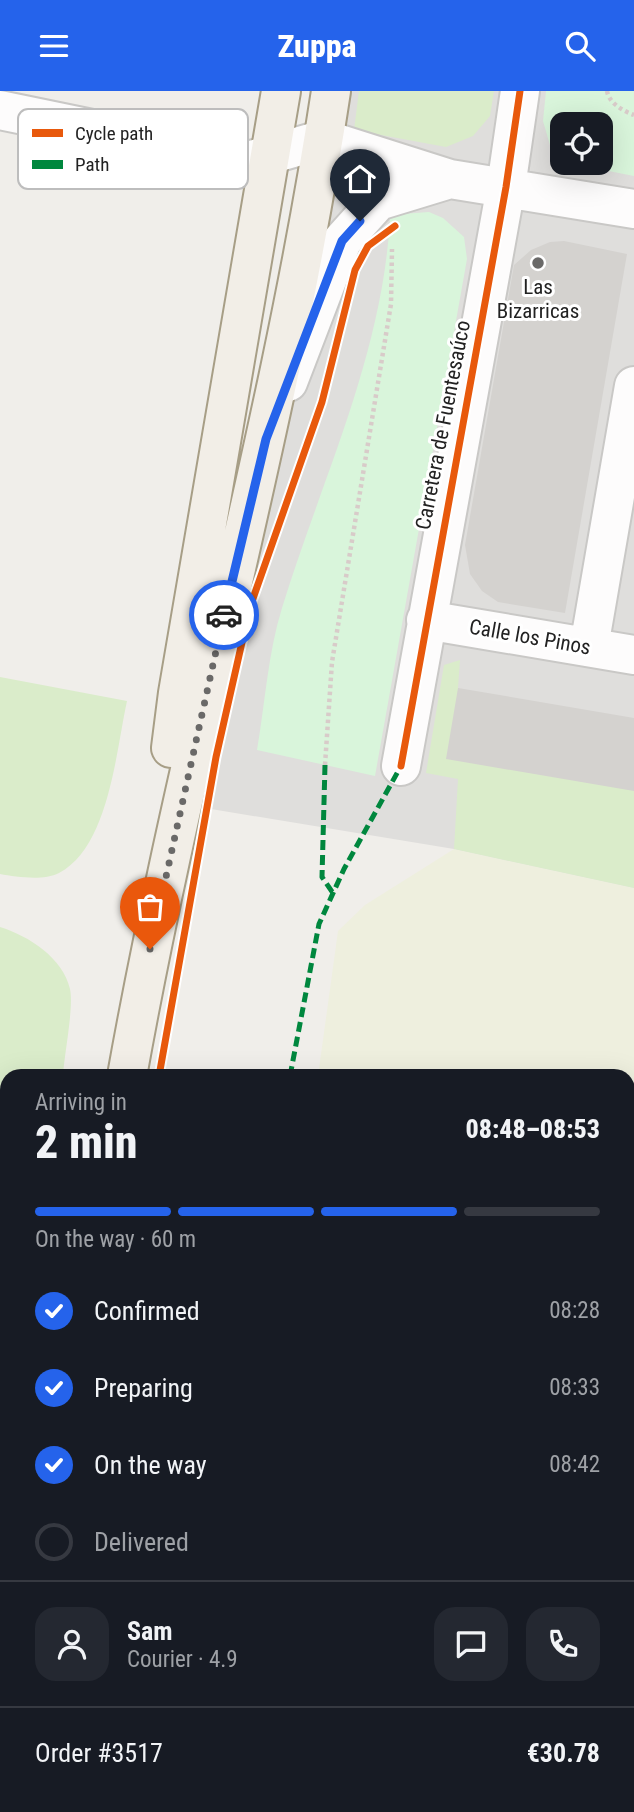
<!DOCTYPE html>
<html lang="en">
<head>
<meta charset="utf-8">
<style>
	:root { --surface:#171b24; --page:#242831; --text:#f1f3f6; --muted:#9ea1a6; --line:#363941; --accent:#2563eb }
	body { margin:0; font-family:"Roboto Condensed",sans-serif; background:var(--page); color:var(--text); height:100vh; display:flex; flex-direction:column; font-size:26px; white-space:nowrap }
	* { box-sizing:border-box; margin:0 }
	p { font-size:23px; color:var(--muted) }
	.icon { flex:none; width:38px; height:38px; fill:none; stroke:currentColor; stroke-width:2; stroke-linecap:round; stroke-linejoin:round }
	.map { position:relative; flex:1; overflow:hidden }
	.sheet { position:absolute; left:0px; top:978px; width:635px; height:744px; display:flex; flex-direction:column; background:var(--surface); border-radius:21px 21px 0 0; box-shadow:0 7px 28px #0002 }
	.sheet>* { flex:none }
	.fabs { position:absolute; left:550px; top:21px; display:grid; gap:14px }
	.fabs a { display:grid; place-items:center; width:63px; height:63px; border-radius:14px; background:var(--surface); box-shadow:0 7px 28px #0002; font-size:35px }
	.pin { position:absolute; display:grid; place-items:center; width:60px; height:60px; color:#fff; margin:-72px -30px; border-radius:50% 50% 50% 0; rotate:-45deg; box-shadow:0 0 7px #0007 }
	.pin .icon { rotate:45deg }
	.courier { position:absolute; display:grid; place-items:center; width:70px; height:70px; margin:-35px; border:5px solid #2563eb; border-radius:50%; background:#fff; color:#222; box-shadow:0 2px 9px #0007 }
	.headline em { font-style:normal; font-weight:800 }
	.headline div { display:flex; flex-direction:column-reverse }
	.headline { display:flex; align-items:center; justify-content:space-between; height:119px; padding:0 35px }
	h1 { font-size:46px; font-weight:800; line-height:52px }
	.bar { display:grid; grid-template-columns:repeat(4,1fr); gap:10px 7px; align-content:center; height:84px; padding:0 35px }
	.bar i { height:9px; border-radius:5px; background:var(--line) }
	.bar .selected { background:var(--accent) }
	.bar p { grid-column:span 4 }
	.line { display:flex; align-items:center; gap:18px; padding:0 35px; border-top:2px solid var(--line) }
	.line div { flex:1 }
	.round { display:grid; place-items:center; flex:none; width:74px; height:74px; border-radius:21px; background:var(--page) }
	ol { padding:0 35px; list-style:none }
	li { display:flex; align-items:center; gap:21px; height:77px }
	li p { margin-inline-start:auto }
	li .icon { padding:7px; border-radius:50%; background:var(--accent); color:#fff; stroke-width:4 }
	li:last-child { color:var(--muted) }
	li i { width:38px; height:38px; border:4px solid var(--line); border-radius:50% }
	header { display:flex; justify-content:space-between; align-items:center; height:91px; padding:0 35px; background:var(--accent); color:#fff; font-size:32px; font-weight:800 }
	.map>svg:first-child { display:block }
	.residential { fill:#dfdedc; fill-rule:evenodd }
	.farmland { fill:#eeefde }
	.grass { fill:#daecca }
	.park { fill:#d9f5db }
	.building { fill:#d4d2cf }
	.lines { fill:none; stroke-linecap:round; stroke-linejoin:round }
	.minor-casing { stroke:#c9c8c6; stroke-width:42 }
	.major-casing { stroke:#a79e86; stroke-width:42 }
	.path { stroke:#d8cbc9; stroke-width:4.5; stroke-dasharray:3.5 3.5; stroke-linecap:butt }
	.minor { stroke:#fdfcfc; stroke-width:38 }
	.major { stroke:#f2eee7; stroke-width:38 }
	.quiet { stroke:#00873e; stroke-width:5; stroke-dasharray:10 5; stroke-linecap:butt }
	.cycleway-casing { stroke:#fff; stroke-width:11 }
	.cycleway { stroke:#e8590c; stroke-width:7 }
	.done { stroke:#6a6968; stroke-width:7; stroke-dasharray:0 12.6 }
	.route { stroke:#2563eb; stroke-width:9 }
	.poi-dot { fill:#6a6968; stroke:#fff; stroke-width:2.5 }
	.labels { text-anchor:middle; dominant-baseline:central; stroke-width:6; stroke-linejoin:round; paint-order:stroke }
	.poi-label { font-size:21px; fill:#222; stroke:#fff }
	.street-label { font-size:21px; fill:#222; stroke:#fff }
	.key { fill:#fff; stroke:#bdbdbd; stroke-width:2 }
	.key-label { font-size:19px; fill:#222 }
</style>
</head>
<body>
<header><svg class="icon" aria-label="menu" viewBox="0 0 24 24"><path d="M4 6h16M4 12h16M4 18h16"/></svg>Zuppa<svg class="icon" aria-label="search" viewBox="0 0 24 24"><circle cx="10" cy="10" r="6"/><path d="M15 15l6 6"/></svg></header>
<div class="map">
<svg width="634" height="1721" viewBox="0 0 634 1721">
	<rect width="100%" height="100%" fill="#f0eeea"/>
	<path class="residential" d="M317,0h317v797l-180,-39 -255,-42zM562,33h38v39h-38z"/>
	<path class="farmland" d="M454,758l180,39v685l-6,-6v-491h-310l20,-145 27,-26z
		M0,1053l7,2v244l-7,33z"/>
	<path class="grass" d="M359,0h135l-4,25 -17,20 -27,11 -92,-17z
		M460,569l-2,28 176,103v97l-180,-39 4,-70 -32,-6 18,-108z
		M0,586l127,24c-11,50 -18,146 -68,172 -16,8 -42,4 -59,1z
		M0,836c29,9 63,31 70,62 4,18 -6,67 -7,87h-56v70l-7,-2z"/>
	<path class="park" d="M546,0h88v85l-66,-13h32v-39h-38v34l-10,-6 -9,-31z
		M429,121l14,6 21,19 3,22 -92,517 -118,-26c8,-47 11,-97 25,-142 40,-130 100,-251 108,-389l12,-5z"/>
	<path class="building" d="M564,150l63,13 -62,359 -67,-11 -16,-11 -12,-17 -5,-29 49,-280 17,-15 19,-8z
		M458,597l176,30v73l-188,-32z"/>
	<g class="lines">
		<g class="minor-casing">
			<path id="minor" d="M0,19l248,51 76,-22 126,40 184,30
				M288,291l54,-141 36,-40 72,-22
				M426,529l208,35
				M589,556l45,-261
				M401,675l105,-579 14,-96"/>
		</g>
		<g class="major-casing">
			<path id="major" d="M171,657l7,-55 103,-602
				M127,985c59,-330 154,-653 204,-985
				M0,1693l7,-39"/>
		</g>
		<path class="path" d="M607,0c2,12 16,20 27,24
			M325,674l7,-103 59,-358 1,-55"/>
		<use href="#minor" class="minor"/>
		<use href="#major" class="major"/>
		<path class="quiet" d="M325,674l-3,112 11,16
			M290,985l29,-152 25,-55 57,-103
			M98,1721l2,-6"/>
		<g class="cycleway-casing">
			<path id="cycleway" d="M401,675l105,-579 14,-96
				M159,985l57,-319 34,-150 72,-205 33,-132 13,-24 27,-20"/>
		</g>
		<use href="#cycleway" class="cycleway"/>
	</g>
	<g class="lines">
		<path class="done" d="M150,858l74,-334"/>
		<path class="route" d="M224,524l42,-176 76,-198 18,-20"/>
	</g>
	<circle class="poi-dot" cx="538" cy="172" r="7"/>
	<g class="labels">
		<g class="poi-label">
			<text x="538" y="196">Las<tspan x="538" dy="24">Bizarricas</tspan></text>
		</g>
		<g class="street-label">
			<text transform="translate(443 334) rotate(-79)">Carretera de Fuentesaúco</text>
			<text transform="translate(530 546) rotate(10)">Calle los Pinos</text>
		</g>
	</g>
	<rect x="18" y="18" width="230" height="80" rx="10" class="key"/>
	<rect x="32" y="38" width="31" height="8" fill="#e8590c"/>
	<rect x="32" y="69" width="31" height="9" fill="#00873e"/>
	<g class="key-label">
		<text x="75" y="49">Cycle path</text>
		<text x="75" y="80">Path</text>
	</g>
</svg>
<div class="fabs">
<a><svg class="icon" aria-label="locate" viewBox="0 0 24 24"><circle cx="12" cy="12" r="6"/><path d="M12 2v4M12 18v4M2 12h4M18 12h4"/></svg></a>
</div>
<div class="pin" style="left:150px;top:858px;background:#ea580c"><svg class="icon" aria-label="bag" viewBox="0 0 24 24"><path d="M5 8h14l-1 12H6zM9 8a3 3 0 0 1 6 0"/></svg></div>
<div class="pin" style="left:360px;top:130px;background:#1f2937"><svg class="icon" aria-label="home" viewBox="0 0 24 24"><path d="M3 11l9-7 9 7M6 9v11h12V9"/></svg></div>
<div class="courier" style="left:224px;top:524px"><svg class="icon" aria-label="car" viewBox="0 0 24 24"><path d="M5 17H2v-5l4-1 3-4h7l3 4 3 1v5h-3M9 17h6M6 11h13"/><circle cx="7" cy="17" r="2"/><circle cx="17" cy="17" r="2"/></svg></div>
<section class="sheet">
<div class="headline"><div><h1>2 min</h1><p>Arriving in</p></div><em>08:48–08:53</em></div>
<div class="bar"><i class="selected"></i><i class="selected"></i><i class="selected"></i><i></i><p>On the way · 60 m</p></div>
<ol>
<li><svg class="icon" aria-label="check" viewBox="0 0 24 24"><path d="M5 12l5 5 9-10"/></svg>Confirmed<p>08:28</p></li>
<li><svg class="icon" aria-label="check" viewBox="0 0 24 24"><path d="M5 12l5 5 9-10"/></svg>Preparing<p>08:33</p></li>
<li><svg class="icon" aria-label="check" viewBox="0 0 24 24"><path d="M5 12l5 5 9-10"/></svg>On the way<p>08:42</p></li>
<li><i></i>Delivered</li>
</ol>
<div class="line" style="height:126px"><a class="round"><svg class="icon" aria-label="person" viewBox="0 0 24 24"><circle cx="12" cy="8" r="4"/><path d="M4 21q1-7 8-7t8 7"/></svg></a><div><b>Sam</b><p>Courier · 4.9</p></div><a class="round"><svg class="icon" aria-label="chat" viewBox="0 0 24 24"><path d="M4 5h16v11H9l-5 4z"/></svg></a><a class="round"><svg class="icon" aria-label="phone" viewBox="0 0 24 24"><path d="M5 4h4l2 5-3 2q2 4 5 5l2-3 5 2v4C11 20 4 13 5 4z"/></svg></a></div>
<div class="line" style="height:91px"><div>Order #3517</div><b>€30.78</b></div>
</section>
</div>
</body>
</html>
